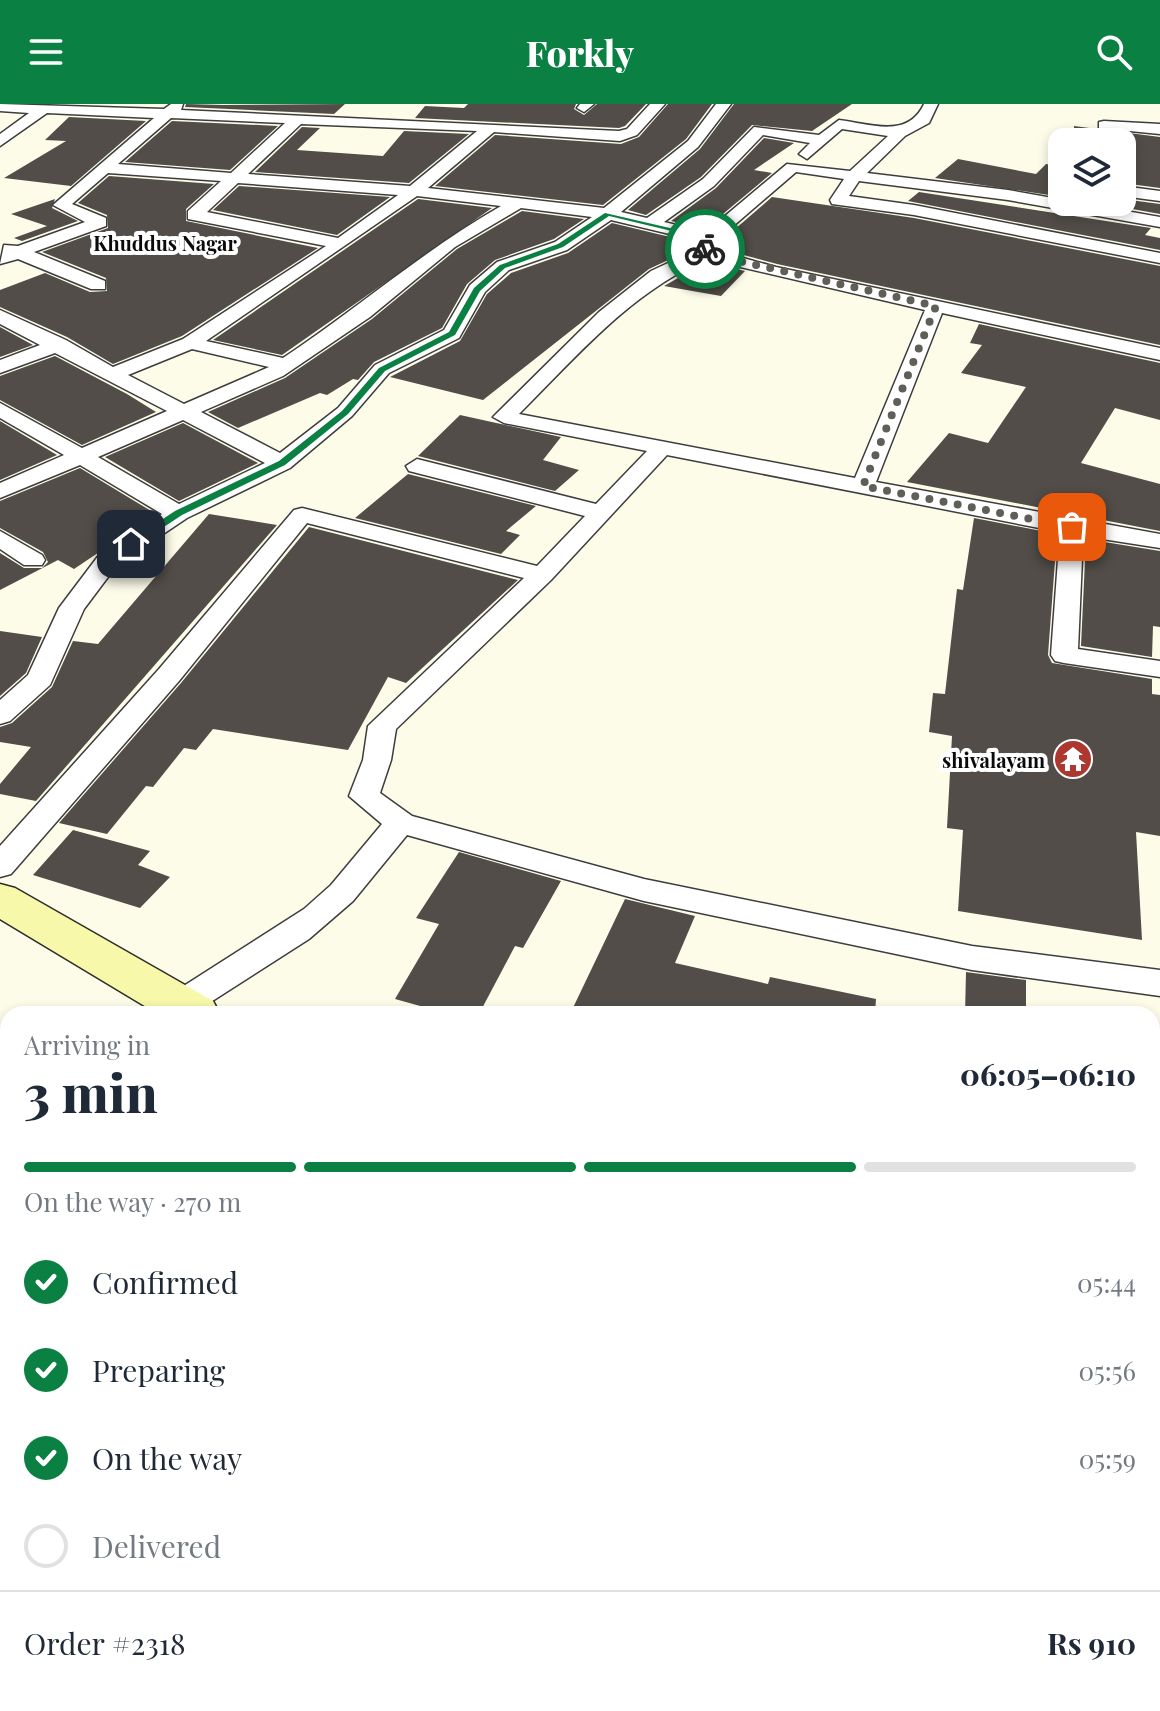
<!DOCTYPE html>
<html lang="en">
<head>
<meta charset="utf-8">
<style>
	:root { --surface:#fff; --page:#f2f2f3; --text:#1f2937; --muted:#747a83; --line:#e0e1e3; --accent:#0b8043 }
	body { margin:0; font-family:"Playfair Display",serif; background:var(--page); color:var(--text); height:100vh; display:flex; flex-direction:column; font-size:30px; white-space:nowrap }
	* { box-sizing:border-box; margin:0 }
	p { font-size:26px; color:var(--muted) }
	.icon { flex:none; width:44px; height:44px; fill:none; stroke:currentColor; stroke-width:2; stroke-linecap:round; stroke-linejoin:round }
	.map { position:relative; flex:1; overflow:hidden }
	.drawer { position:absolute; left:0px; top:902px; width:1160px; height:706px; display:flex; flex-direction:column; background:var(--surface); border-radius:24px 24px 0 0; box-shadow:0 4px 12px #0003 }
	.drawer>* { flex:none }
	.controls { position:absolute; left:1048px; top:24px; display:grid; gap:16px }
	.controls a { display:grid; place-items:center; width:88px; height:88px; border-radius:16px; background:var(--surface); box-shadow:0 4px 12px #0003; font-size:40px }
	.pin { position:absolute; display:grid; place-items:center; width:68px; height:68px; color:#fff; margin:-34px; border-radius:16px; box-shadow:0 4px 12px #0006 }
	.courier { position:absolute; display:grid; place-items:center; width:80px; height:80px; margin:-40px; border:6px solid #0b8043; border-radius:50%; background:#fff; color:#222; box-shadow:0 2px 10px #0007 }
	.summary em { font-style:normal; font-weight:800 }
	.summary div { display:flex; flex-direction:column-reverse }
	.summary { display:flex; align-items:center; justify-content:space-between; height:136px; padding:0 24px }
	h1 { font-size:52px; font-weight:800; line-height:60px }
	.bar { display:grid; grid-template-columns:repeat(4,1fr); gap:12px 8px; align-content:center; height:96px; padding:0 24px }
	.bar i { height:10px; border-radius:6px; background:var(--line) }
	.bar .on { background:var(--accent) }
	.bar p { grid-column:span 4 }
	.line { display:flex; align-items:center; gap:20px; padding:0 24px; border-top:2px solid var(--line) }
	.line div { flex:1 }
	ol { padding:0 24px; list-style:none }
	li { display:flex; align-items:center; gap:24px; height:88px }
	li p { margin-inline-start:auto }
	li .icon { padding:8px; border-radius:50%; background:var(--accent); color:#fff; stroke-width:4 }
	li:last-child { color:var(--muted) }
	li i { width:44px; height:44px; border:4px solid var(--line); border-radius:50% }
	header { display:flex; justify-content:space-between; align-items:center; height:104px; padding:0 24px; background:var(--accent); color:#fff; font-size:36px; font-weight:800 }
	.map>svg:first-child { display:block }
	.building { fill:#524d48 }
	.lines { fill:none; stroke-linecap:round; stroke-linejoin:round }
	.street-casing { stroke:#3d3d3d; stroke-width:3 }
	.secondary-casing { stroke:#2c2c2c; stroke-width:3 }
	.street { fill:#fff; fill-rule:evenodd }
	.secondary { fill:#f7f8a9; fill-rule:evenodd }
	.route { fill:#0b8043 }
	.done { stroke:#5f5f58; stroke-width:8; stroke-dasharray:0 14.4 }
	.labels { text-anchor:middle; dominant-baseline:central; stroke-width:8; stroke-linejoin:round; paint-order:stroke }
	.far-quarter-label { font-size:20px; font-weight:bold; fill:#0a0a0a; stroke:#fff }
	.poi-label { font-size:20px; font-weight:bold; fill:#0a0a0a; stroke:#fff; text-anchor:end }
</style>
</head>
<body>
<header><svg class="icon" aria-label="menu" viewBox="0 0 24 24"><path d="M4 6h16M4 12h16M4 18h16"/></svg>Forkly<svg class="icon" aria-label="search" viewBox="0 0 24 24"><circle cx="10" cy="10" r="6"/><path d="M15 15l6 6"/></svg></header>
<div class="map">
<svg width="1160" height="1607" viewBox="0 0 1160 1607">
	<rect width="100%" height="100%" fill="#fdfce9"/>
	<path class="building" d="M186,0l37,1 122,-1 -11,10 -149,-7z
		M468,0h108l-2,5 10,6 13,-11h49l-21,22 -6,2 -204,-10 10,-12 39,2z
		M668,0h44l-26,35 -83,66 -168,-19 60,-51 126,9 18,-7z
		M734,0h118l-40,27 -60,-6 -51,52 -55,38 -18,-5 72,-61z
		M69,13l77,4 -75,65 -67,-8 62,-37 -21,-1z
		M172,17l106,5 -48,44 -105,-8z
		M1074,22l86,11v51l-38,-5v-41h-48z
		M302,23l18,1 -23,22 86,6 21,-25 65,3 -60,49 -154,-11z
		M764,34l30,5 -40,27 18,3 -67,56 -34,-8 45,-33z
		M958,55l78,15 10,-10 16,2v31l-127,-19z
		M109,72l105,8 -28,25v12l132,27 -136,88 -69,28 -46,-27 -67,-30v-17l45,-17 45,19 17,-1 -1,-13 -64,-26 66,-24 -1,-13 -29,-12z
		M239,82l151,11 -53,38 -124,-25z
		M919,88l232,36 -6,7 15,3v12l-252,-49z
		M772,93l142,21 246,48v79l-383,-81 -59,-16 2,-6z
		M55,95l-3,9 26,13 -56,20 -8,-3 33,-12 -36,-12z
		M418,95l74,9 -210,147 -69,-15z
		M1122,95l38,5v10l-67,-12h29z
		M522,107l62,8 -30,20 -59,21 -28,24 -25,44 -68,34 -16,18 -5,-1 -26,16 -7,-2 -82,35 -30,-16 77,-34 87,-59 85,-70z
		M612,119l83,20 -1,5 -45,21 -166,131 -93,-23 70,-36 27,-47 24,-21 57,-20z
		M706,158l39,9 -24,25 -57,-10z
		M979,220l181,39v57l-45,-12 -34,55 79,21v47l-253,-49 42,-49 39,10 38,-56 -65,-14 21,-28 -12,-2z
		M0,223l33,18 -33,12z
		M55,252l72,38 29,18 -74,33 -82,-45v-24z
		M460,311l101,22 -18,23 36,10 -24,21 -137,-35z
		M0,317l57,34 -57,25z
		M183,319l75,40 -79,38 -74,-44z
		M80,364l76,46 -82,55 -16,-9 -58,30v-37l24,15h18l6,-6 -5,-10 -43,-24v-27z
		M408,370l128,32 -30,25 14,4 -19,19 -146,-36z
		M209,410l68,11 -241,276 -36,-7v-10l31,-37 -31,-5v-15l12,-4 40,-36 21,-46 25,3z
		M974,414l83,16 -9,121 4,8 100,16v15l8,1v141l-24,-4 6,108 -184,-29 5,-81 -16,-2 5,-92 -23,-4 4,-39 12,1 12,-105 6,1z
		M309,423l209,53 -112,103 -18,-6 -40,73 -135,-21 -17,21 -12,-2 -31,39 -7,-1 -39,48 -48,-11 122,-140z
		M1086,435l74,12v76l-7,-1 -1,31 -71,-11z
		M0,527l42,6 -16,36 -26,23z
		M73,726l77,21 -12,14 32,12 -30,31 -107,-33z
		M459,748l102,29 -38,67 -8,-2 -36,68h-30l-54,-15 44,-75 -23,-6z
		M625,795l70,17 -20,47 93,21 2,-7 106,22 -1,15h-305z
		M966,868l60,8v34h-61z"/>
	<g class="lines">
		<g class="street-casing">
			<path id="street" d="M0,0l164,5 7,-5h12l-2,6 438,21 8,-2 23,-25h15l-28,31 -17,6 -126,-9 -66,56 176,20 84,-67 28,-37h15l-33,43 -77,65 26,6 56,-39 51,-52 65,8 20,-15c31,4 69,19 85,-16h14l-9,19 -24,13 -38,37 141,17 152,27v10l-152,-27 -149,-19 -10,15 65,9 246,48v10l-246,-48 -82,-11 -2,-4 14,-21 -48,-7 -79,68 -3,10 62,17 384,81v12l-218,-47 -66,169 284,52v14l-77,-12 -5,113 82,12v16l-96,-14 -9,-2 -4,-6 9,-123 -393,-77 -116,125 -155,149 -5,31 -11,33 32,23 232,63 328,67 188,24v26l-188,-26 -328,-69 -237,-66 -54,66 -44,38 -117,75h-24l-5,-9 5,-9 136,-87 27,-24 51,-61 -33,-28 14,-36 5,-34 156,-148 -217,-55 -128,158 -168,193 -11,3v-31l159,-177 135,-159 8,-2 235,58 48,-50 -176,-45 -3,-5 11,-7 179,45 51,-53 -143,-28 -11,-6 106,-105 52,-41 45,-21 3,-9 -88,-21 -44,30 -58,20 -24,22 -26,46 -70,35 -37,43 -62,52 -103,50 -70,47 -33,44 -34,76 -40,36 -10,3v-24l28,-25 31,-67 40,-53 63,-41 -82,-49 -80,33v-15l64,-28 -64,-37v-15l82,45 85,-37 -112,-58 -55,20v-13l40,-15 -40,-21v-14l66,30 47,27 70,-28 143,-93 -138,-27v-8l33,-30 -113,-8 -36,31 34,14v8l-72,26 71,29v8h-14l-73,-30 -18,5 4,-19 14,1 67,-24 -32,-17 101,-87 -107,-5 -47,33v-12l29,-21 -29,-2zM171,14l114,5 -54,50 -113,-9zM301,20l176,7 -67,55 -162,-12zM842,25l46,7 -38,35 -63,-7 -81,68 -42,-10 50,-36 49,-51 47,8 -11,11 8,5zM238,79l160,12 -60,43 -131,-26zM417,92l84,10c-77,44 -144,103 -218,152l-77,-17zM521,104l71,9 -37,25 -58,20 -27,23 -26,45 -69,35 -37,43 -58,45 -79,-41 82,-36 87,-59 85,-70zM706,155l219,51 -70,168 -336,-64c60,-60 109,-119 187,-155zM192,245l77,18 -85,37 -56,-29zM183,316l82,43 -86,41 -81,-47z
				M580,0h14l-10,8 -7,-4z
				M1104,17l56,3v10l-61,-6v-6z
				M1122,82l38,5v10l-38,-5z
				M0,427l42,24 3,5 -3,5h-18l-24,-16z
				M0,1411l8,3v48l-8,-3z
				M27,1600h53l-3,7h-53z
				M204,1600h56l3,7h-56z"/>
		</g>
		<g class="secondary-casing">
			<path id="secondary" d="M0,780l15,4 198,113 7,13h-62l-158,-95z
				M1152,1375l8,3v63l-8,-3z"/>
		</g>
		<use href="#street" class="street"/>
		<use href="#secondary" class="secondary"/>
	</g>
	<path class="route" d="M605,109l108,25 -8,13 -3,-2 3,-10 -96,-23 -46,31 -58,21 -25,23 -25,44 -70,36 -37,43 -63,51 -103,50 -47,31h-7v-4l47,-31 104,-50 63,-50 37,-43 70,-36 25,-44 26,-23 58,-21z"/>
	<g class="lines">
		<path class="done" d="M705,145l-1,4 232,53 -73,180 209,41"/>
	</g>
	<defs>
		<g id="temple-disc" transform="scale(2)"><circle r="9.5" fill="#ad382f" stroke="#fff"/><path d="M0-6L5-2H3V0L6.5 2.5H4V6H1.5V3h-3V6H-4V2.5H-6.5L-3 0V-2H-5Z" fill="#fff"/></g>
	</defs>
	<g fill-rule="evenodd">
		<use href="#temple-disc" x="1073" y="655"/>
	</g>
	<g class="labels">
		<g class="far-quarter-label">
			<text x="165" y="138">Khuddus Nagar</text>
		</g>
		<g class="poi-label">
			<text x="1045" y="655">shivalayam</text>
		</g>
	</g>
</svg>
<div class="controls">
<a><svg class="icon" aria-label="layers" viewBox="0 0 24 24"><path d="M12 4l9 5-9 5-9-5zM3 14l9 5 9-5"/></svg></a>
</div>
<div class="pin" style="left:1072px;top:423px;background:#ea580c"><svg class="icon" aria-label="bag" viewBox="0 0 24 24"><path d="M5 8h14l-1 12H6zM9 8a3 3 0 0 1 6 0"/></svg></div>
<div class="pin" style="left:131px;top:440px;background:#1f2937"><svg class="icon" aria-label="home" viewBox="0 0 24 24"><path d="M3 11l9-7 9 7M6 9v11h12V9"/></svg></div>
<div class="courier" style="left:705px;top:145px"><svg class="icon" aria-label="bike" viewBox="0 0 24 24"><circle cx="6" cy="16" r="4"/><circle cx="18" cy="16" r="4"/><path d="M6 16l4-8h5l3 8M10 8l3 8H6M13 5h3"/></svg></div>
<section class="drawer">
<div class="summary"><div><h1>3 min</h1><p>Arriving in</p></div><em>06:05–06:10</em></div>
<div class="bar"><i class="on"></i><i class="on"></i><i class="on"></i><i></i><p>On the way · 270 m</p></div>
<ol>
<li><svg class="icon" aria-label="check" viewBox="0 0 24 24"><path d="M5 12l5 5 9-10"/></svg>Confirmed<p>05:44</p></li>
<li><svg class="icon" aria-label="check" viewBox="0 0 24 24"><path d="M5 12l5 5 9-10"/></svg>Preparing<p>05:56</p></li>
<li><svg class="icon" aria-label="check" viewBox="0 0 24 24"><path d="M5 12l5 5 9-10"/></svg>On the way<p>05:59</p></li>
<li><i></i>Delivered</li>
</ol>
<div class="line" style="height:104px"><div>Order #2318</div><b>Rs 910</b></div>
</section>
</div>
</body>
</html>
